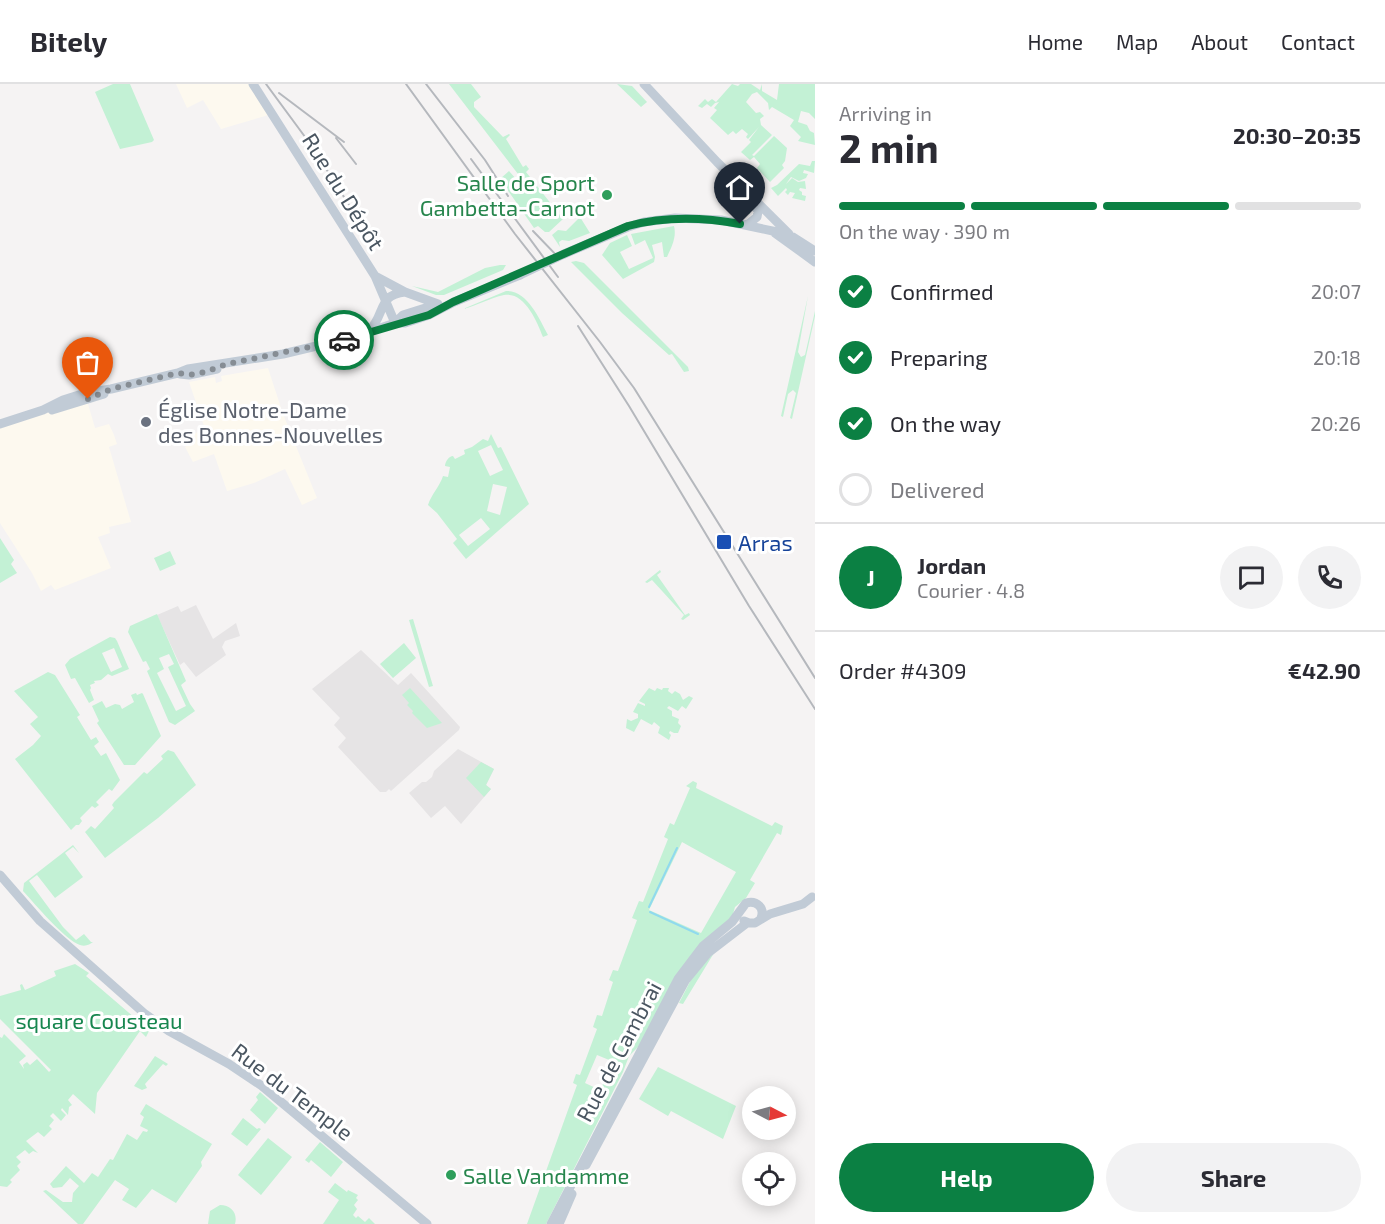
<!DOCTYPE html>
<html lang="en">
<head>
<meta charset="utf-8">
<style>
	:root { --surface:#fff; --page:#f2f2f3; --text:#2b2b33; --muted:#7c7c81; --line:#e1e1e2; --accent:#0b8043 }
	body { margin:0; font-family:"Exo 2",sans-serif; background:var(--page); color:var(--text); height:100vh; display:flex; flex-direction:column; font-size:22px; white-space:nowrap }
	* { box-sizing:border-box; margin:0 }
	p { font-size:20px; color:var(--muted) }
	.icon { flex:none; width:33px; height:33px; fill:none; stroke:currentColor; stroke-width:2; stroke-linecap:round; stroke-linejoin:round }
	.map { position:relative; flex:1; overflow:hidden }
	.sheet { display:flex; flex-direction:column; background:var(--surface); width:570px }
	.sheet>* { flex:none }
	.needle { width:39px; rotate:96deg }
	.tools { position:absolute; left:742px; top:1002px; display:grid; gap:12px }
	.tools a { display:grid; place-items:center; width:54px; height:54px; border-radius:50%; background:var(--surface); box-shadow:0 3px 15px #0003; font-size:30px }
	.pin { position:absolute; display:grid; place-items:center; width:51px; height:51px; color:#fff; margin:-62px -26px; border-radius:50% 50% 50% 0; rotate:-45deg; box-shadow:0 0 6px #0007 }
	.pin .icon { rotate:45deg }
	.courier { position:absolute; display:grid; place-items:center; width:60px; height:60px; margin:-30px; border:4px solid #0b8043; border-radius:50%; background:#fff; color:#222; box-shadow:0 2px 8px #0007 }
	.headline em { font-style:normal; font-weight:700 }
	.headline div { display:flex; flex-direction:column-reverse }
	.headline { display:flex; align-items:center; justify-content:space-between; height:102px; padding:0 24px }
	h1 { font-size:39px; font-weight:700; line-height:45px }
	.bar { display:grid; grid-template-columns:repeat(4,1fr); gap:9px 6px; align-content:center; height:72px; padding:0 24px }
	.bar i { height:8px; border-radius:4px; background:var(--line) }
	.bar .on { background:var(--accent) }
	.bar p { grid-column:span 4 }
	.line { display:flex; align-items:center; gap:15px; padding:0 24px; border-top:2px solid var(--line) }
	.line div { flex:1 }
	.round { display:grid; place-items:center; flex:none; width:63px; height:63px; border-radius:32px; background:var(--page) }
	ol { padding:0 24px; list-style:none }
	li { display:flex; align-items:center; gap:18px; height:66px }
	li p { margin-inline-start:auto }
	li .icon { padding:6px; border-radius:50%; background:var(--accent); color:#fff; stroke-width:4 }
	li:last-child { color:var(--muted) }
	li i { width:33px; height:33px; border:3px solid var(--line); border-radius:50% }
	.action { display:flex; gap:12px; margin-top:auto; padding:12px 24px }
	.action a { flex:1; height:69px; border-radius:36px; background:var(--accent); color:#fff; font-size:24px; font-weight:700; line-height:69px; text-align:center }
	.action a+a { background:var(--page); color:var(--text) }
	header { display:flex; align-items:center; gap:36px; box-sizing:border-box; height:84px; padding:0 30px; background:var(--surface); border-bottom:2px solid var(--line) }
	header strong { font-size:28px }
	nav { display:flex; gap:33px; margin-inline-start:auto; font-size:21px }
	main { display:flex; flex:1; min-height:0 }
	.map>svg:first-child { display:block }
	.commercial { fill:#fdf9ef }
	.education { fill:#e6e4e5 }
	.green { fill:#c3f1d5; fill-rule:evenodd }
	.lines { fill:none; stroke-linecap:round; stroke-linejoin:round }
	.stream { stroke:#90daee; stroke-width:2 }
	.secondary { stroke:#c1cbd6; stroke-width:9 }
	.rail { stroke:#b5b8bd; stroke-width:2 }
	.secondary-bridge { stroke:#c1cbd6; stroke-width:9 }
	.done { stroke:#868d94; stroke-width:6; stroke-dasharray:0 10.8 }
	.route { stroke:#0b8043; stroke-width:8 }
	.leisure-dot { fill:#2e9e5b; stroke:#fff; stroke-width:2 }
	.worship-dot { fill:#6b7280; stroke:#fff; stroke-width:2 }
	.transit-dot { fill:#1a4fb4; stroke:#fff; stroke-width:2 }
	.labels { text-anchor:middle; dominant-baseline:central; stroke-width:6; stroke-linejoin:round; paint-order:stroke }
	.leisure-label { font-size:22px; fill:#27864d; stroke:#fff; text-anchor:end }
	.street-label { font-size:22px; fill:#4a5661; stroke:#fff }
	.worship-label { font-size:22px; fill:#5b616d; stroke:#fff; text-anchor:start }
	.transit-label { font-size:22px; fill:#164399; stroke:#fff; text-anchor:start }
	.park-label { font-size:22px; fill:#17864f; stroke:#fff }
</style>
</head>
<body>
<header>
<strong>Bitely</strong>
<nav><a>Home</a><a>Map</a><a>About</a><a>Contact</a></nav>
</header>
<main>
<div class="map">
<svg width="815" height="1140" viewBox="0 0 815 1140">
	<rect width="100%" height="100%" fill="#f5f3f3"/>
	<path class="commercial" d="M176,0h77l19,30 -51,15 -18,-29 -16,8z
		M268,284l15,46 34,84 -15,7 -17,-36 -31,14 -27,8 -13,-37 -21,8 -8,-15 3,-2v-3h-5l-1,-3 23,-10 -16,-47 26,-5 1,6 6,-2 -1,-5z
		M86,313l9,31 14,-4 5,11 3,9 -8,3 22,75 -22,5 1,6 -12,4 13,31 -56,22 -4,-5 -10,6 -9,-18 -32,-50v-99z"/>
	<path class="education" d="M196,521l17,34 23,-16 4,13 -15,5 -3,6 4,8 -30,22 -12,-15 -4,3 -23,-50 21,-9 3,6z
		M361,566l37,35 13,-12 49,54 -1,3 -68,61 -2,-2 -3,3h-6l-42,-45 8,-9 -12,-13 6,-7 -28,-29z
		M458,665l36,20 -8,16 5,4 -30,35 -16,-18 -14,12 -22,-25 13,-11h4l6,-5 2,-6z"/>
	<path class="green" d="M113,0h17l24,56 -2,2 -32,7 -25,-57z
		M449,0h22l10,13 -7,5v5l29,30 6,-3 1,1 -4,4 17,28 3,-2 3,4 -3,3 37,47 -14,13h-4l-7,-6 -4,2 -34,-49 9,-8 16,18 3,-2z
		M617,0l15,2 15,16 -6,5z
		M732,0l6,2 2,-2h11l9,6 2,-6v7l15,9 2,-16h36v35l-6,-6 -8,-2 -3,11 9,3 3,6 4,2 1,12 -17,-4 3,-4 -11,-11 4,-6 -22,-13 -3,3 -1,-7 -11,-11 -5,2 -6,8 10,11 4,-1 4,4 -4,3 1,6 11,10 -20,20 2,1 20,-20 13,12 -2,13 -3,4 2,3 -14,14 -13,-14 3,-4 -6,-7 -4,3 -9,-8 10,-10 -2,-2 10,-13 -11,12 -2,-2 2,-3 -6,-5 -6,5 -3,-3 -5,4 -18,-17 7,-8 -3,-2 5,-6 -4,1 -4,4 -4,-3 -5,4 -4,-2 7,-7 3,3 4,-3 4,3z
		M812,77h3l-1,12 -10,-3 -1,3 5,1 -2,4 -7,3 -8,-4 -5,7 6,-6 6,4 7,-1 1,8 -6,-1 -1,2 3,2v3l4,1 -1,5 -13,-3 3,-5 -5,-1 -2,3 -3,-3 2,-2 -1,-2 -8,8 -7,-8 6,-3 22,-21 11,2z
		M720,97l30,28v5l-13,-1 -9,-9 -11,-7z
		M580,133l10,16 -21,8 -7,-1 -3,2 1,5 -8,-12 6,-5 8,1z
		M674,142c3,11 -3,22 -7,31h-3l-2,-15 -10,3 3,12 -1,5 -31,17 -21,-24 8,-12 17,-8 5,11 -12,6 9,17 24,-11 -8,-18 -10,5 -4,-11z
		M576,177l8,2 104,104 1,4 -5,1 -12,-18 -3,1 -47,-42 -51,-51z
		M500,181h6l-3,5 -59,25h-8l-24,-9 26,6 47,-24z
		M506,207c21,-1 33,27 42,44l-5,2c-6,-16 -19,-46 -39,-42 -14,3 -28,11 -41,14z
		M808,212l-10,56 3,5 4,-2 10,-44v5l-23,103 -2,-1 6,-25 -3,-3 -5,4 -5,23 -2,-1z
		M491,350l7,14 3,-1 28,57 -63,55 -13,-16 4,-4 -20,-26 -9,-8c3,-10 12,-19 15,-29l5,1 2,-10 -5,-1c0,-4 4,-10 8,-10l2,3 10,-5 -1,-4 8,-3 11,-8 5,2zM491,361l12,25 -13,6 -12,-25zM493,400l14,3 -7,28 -13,-4zM481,434l9,11 -22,17 -9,-11z
		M0,454l14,22 -3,4 6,9 -17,10z
		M170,467l6,13 -16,7 -6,-13z
		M660,486l1,2 -4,3 28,40 4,-2 1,2 -7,5 -2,-1 3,-4 -32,-35 -5,3 -2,-1z
		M157,530l29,67 -5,4 9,19 5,7 -20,14 -6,-3 -22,-51 3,-2 -4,-8 -3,1 -15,-30 2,-6zM169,570l5,10 -6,3 18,39 -10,5 -19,-38 7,-4 -5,-11z
		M413,535l20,67 -4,1 -20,-67z
		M110,553l5,1 2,3 12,28 -17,7 -4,-2 -7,6 -7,1 1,2 -5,2 1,3 -1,2 4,10 -5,3 -14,-25 -4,1 -6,-14 5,-6zM114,564l8,19 -11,5 -9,-19z
		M404,559l12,15 -23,20 -13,-14z
		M48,588l7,3 25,40 -3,2 14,23 5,-3 3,5 -5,4 7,10 5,-3 14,27 -8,11 -3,-2 -13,13 3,3 -4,3 -3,-2 -12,12 2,3 -3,4h-3l-5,5 -56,-71 18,-14 8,-9 -11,-12 8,-7 -24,-26z
		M410,604l32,35 -15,5 -15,-15 1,-2 -6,-6 2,-2 -7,-8z
		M649,604l6,3 2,-3 5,2 1,-2h6l-1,3 4,3 3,-3 5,3 3,6 6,-4 4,2 -7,11 -4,-3 -4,5 -9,-5 -2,2 5,3v5l7,3 -1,4 3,3 -3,7h-4l-4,-2 -1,2 2,2 -2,5 -11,-7 2,-6 -6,-5 -2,3 -11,-6 -7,13 -8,-4 1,-9 4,2 7,-3v-4l-5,-2 5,-9 7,3v-2l-6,-3z
		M136,609l1,2 5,-2 1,1 18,42 -26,29h-11l-27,-42 2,-2 -7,-15 10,-5 4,7 9,-4 5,1 2,4 12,-7 -3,-7z
		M168,666l6,2 22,33 -38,33 -53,40 -20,-26 6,-6 4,3 19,-21 -2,-3 2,-3 30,-30 3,2 16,-15 -2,-3z
		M481,678l13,7 -8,16 5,4 -7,8 -18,-19z
		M693,697l4,2 -1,5 76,38 3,-4 8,4 -2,9 -4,-2 -27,47 5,3 -9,15 -11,9 -2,7 -95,133 -9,9 -6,16 -77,152h-19l50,-139 -4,-2 3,-9 4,1 17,-46 -4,-2 4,-12 5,1 11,-34 -4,-2 4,-10 5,1 19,-51 -5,-2 7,-17 4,1 25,-63 -4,-2 6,-14 4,2 16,-37 -4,-2zM682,758l54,30 -35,61 -52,-23zM597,971l17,7 -14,28 -15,-7z
		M73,761l6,8 -6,-6 -8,6 18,24 -28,21 -18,-23 -8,6 34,46 13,13 8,-6 7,8h2c-3,2 -7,5 -13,3 -14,-4 -46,-42 -57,-54l1,-8z
		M714,869l-31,51 -4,-1 16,-31z
		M75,880l14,9 -3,3 49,42 3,-3 10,8 1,8 -3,6 -6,-6 -43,62 -2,21 -22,-20 -5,6 4,5 -3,2 -1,8 -6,-7 -1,2 5,5 -5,6 -8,-8 -3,3 4,4 -5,6 3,3 -8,8 -6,-5 -12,9 12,12 -5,-2 -4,3 -4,-4 -9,7 5,5 -4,4 3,4 -10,10 2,2 -5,5 -7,-1v-149l2,1 2,-4 22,22 -7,6 5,7 -1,-4 4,-3 3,3 7,-6 12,13 2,-2 -51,-51v-23l21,-6 -1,-5 2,-1 3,6 31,-14 -2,-5z
		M155,972l13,8 -2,2 -3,-2 -18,20 2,4 -5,2 -8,-4z
		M658,983l78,39 -13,33 -52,-28 -3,5 -29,-17z
		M260,1008l18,16 -13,16 -15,-14 8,-10 -2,-3z
		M146,1020l66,40 -11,18 1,4 -26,37 -24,-14 -16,19 -14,-8 7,-11 -14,-9 -32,44h-5l-35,-33 3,-1 17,12h9l1,-9 6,-7 -9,-8 -8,9 -9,1 -3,-4 16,-18 18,17 8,-10 6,4 12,-18 3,1 14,-26 10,6 6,-9 4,1 1,-2 -8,-4 4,-9 -4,-3z
		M243,1034l14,11 2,-1 2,1 -14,17 -16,-12z
		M268,1054l24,19 -31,38 -23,-20z
		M320,1058l23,20 -12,15 -20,-17 -2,3 -4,-3z
		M335,1099l12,9 1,-2 10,5 -2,3 2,2 -4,5 3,4 -4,6 3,3 2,-2 7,6 4,-4 6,6h-52l16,-24 -11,-8z
		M220,1121c11,0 18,8 15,19h-27l2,-13z"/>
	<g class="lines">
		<path class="stream" d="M649,823l28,-59
			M650,828l48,22"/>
		<path class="secondary" d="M253,0l122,192 20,47
			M644,0l73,78 72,72
			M747,141l10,-8 1,-6 -5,-8
			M775,149l40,29
			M564,170l64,-27 16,-5 31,-4 46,2 61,13 11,4 22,14
			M375,192l30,16 33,12
			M395,239l8,-8 35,-11
			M369,247c17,-17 8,-36 36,-39
			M180,290l9,1 28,-6
			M52,326l52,-16
			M0,340l43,-14 20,-10 22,-7 26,-4 67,-16 10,-4 95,-15 71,-17 41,-14h10l24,-8 25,-13 66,-27
			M0,791l40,46 105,93 24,17 60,33 33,22 165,138
			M744,837l5,2h6l15,-9 33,-10 9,-7
			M586,1081l99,-184 23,-28 39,-30
			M551,1140l127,-245 25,-33 29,-24 14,-19c11,-3 19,5 15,15
			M559,1140l13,-30"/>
		<path class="rail" d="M266,0l45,61 59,93
			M406,0l109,150 85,108 34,46 181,290
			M426,0l59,76 23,36
			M279,9l65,49
			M336,54l20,26
			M471,75l87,118
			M533,147l27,28
			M578,242l51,80 120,200 66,103"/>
		<path class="secondary-bridge" d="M520,191l44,-21"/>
	</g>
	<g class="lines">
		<path class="done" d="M88,315l23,-10 37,-9 30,-7 11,2 16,-3 22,-8 117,-24"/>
		<path class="route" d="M344,256l85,-25 24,-13 175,-76c38,-10 74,-9 112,-2"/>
	</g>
	<g class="leisure-dot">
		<circle cx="607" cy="111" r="6"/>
		<circle cx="451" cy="1091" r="6"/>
	</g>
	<circle class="worship-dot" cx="146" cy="338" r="6"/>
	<rect class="transit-dot" x="716" y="450" width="16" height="16" rx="3"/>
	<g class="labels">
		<g class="leisure-label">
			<text x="595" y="98">Salle de Sport<tspan x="595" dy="25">Gambetta-Carnot</tspan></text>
			<text x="463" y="1091" text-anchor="start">Salle Vandamme</text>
		</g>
		<g class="street-label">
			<text transform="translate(344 107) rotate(58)">Rue du Dépôt</text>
			<text transform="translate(618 967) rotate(-62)">Rue de Cambrai</text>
			<text transform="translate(293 1007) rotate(37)">Rue du Temple</text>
		</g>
		<g class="worship-label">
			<text x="158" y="325">Église Notre-Dame<tspan x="158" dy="25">des Bonnes-Nouvelles</tspan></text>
		</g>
		<g class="transit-label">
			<text x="738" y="458">Arras</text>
		</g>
		<g class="park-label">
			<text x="99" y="936">square Cousteau</text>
		</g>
	</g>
</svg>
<div class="tools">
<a><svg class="needle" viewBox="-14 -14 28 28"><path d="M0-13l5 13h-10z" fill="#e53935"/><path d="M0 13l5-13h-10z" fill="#7c7c81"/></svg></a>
<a><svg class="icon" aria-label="locate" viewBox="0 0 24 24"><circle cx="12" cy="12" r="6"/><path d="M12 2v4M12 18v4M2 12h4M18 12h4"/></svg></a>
</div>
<div class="pin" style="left:88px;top:315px;background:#ea580c"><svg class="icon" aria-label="bag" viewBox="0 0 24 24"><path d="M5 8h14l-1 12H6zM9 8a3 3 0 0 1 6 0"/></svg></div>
<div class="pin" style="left:740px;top:140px;background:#1f2937"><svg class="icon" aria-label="home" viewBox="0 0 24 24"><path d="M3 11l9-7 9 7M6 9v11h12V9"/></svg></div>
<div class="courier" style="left:344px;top:256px"><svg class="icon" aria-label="car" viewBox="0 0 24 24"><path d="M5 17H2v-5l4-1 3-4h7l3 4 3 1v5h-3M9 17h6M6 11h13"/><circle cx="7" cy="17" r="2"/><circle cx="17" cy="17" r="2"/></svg></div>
</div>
<section class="sheet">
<div class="headline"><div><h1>2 min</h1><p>Arriving in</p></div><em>20:30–20:35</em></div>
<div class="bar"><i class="on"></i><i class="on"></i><i class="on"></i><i></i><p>On the way · 390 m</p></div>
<ol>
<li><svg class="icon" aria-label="check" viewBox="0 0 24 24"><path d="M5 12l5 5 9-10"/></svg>Confirmed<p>20:07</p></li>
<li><svg class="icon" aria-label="check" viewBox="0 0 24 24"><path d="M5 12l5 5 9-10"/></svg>Preparing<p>20:18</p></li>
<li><svg class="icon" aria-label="check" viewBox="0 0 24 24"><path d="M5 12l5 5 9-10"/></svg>On the way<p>20:26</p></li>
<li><i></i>Delivered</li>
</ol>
<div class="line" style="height:108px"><b class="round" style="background:var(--accent);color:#fff">J</b><div><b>Jordan</b><p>Courier · 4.8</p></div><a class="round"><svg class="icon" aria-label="chat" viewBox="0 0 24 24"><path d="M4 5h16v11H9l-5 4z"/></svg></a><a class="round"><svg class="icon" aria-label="phone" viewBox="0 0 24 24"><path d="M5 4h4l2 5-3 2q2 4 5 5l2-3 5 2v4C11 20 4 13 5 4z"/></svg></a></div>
<div class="line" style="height:78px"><div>Order #4309</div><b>€42.90</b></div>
<div class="action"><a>Help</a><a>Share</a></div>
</section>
</main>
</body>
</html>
